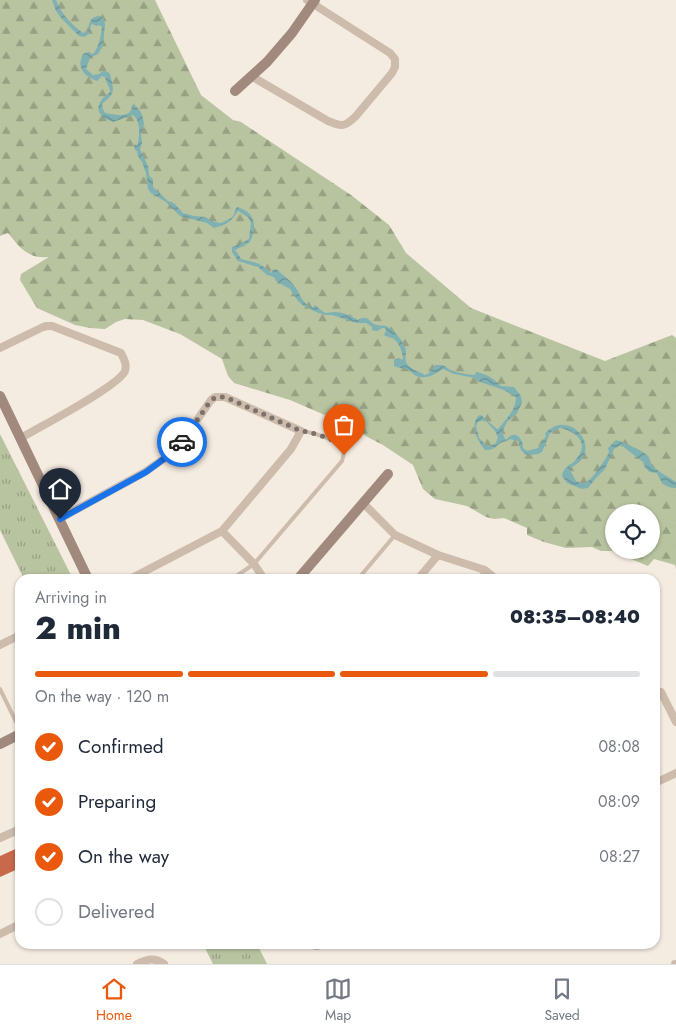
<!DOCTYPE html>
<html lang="en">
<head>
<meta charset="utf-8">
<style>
	:root { --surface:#fff; --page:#f6f6f7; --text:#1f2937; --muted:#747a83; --line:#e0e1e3; --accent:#ea580c }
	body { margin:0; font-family:Jost,sans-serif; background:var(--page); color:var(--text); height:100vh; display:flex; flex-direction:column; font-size:19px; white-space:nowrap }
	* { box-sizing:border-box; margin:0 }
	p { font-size:16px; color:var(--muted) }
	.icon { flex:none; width:28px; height:28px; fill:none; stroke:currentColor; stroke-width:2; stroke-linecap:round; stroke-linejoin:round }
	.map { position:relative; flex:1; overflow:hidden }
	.side { position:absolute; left:15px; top:574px; width:645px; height:375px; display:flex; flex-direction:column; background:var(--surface); border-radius:15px; box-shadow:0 1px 4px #0004 }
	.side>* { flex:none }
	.controls { position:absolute; left:605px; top:504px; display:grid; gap:10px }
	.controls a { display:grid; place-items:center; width:55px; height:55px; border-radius:50%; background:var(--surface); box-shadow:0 1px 4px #0004; font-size:25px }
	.pin { position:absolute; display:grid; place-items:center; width:42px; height:42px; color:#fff; margin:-51px -21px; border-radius:50% 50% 50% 0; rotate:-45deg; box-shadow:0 0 5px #0007 }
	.pin .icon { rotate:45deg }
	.courier { position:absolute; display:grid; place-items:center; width:50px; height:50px; margin:-25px; border:4px solid #1a73e8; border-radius:50%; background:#fff; color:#222; box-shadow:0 1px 6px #0007 }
	.head em { font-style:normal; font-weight:800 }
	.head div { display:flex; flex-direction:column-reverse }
	.head { display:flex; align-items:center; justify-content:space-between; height:85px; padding:0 20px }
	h1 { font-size:32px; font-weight:800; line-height:38px }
	.bar { display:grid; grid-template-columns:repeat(4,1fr); gap:8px 5px; align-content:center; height:60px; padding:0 20px }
	.bar i { height:6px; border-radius:4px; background:var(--line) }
	.bar .current { background:var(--accent) }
	.bar p { grid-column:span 4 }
	ol { padding:0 20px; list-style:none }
	li { display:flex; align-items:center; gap:15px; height:55px }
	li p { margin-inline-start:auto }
	li .icon { padding:5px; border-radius:50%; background:var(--accent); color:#fff; stroke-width:4 }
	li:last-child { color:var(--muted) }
	li i { width:28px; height:28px; border:2px solid var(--line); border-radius:50% }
	.tab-bar { display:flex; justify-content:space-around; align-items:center; height:70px; border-top:1px solid var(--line); background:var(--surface); font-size:14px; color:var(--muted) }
	.tab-bar a { display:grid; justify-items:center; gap:2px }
	.tab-bar .current { color:var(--accent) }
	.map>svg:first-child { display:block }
	.grass { fill:url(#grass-tufts) }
	.forest { fill:url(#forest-firs); fill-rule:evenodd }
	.water { fill:url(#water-waves); fill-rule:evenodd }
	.building { fill:#c8694b }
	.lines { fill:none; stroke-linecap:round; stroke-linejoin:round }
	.lane { stroke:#cdbbac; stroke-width:4 }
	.street { stroke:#cdbbac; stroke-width:8 }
	.secondary { stroke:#a18a7d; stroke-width:10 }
	.done { stroke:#7c716b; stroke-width:5; stroke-dasharray:0 9 }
	.route { stroke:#1a73e8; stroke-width:6 }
</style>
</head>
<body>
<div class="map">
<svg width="676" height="964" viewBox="0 0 676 964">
	<defs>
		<pattern id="grass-tufts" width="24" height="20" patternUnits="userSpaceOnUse" patternTransform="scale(1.25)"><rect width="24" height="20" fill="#b8c4a0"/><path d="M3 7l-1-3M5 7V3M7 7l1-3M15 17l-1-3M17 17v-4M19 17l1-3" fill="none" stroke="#97a083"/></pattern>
		<pattern id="forest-firs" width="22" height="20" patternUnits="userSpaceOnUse" patternTransform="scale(1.25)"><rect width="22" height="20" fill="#b8c4a0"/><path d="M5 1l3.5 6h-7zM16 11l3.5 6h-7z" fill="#97a083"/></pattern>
		<pattern id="water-waves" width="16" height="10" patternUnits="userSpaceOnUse" patternTransform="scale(1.25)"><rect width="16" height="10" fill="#7fb0b2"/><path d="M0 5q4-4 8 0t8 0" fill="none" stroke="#699091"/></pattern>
	</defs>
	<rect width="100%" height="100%" fill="#f4ebe1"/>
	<path class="grass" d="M0,434l73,145h-49l-24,-49z
		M203,944h54l10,20h-54z"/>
	<path class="forest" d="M0,0h155l46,95 32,25 8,2 110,73 38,30 17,28 65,55 134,53 67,-26 4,3v231l-1,-4 -21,-6 -6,7 -36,-15h-11l-9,-4 -26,1 -22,-6 -17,-7v-7l-23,-10 -10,1 -8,-2 -19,-11 -32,-7 -12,-10 -10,-24 -30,-20 -56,-29 -37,-16 -56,-17 -6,-7 -6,-17 -42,-25 -37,-14 -18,-1 -9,3 -11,7 -15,-1 -15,-3 -38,-17 -17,-28 1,-6 28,-17c-21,2 -29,-9 -41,-24l-8,3zM614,512h37v38h-37z"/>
	<path class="water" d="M52,0h4c6,15 15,24 27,33l5,-2c1,-8 2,-15 12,-15l4,3 1,5 -2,22 -5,8 -8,4 -4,11 7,6 6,-1 4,-3 5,1 2,2c4,17 6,18 -8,30l1,5 2,4c8,1 27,7 27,-8l2,-1 7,8 2,6 1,6 -3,10 1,9 -2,6 8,17 1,9 4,5v7l15,14 7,3 8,9 11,3 11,1 9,5 7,1 10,-5 3,-3 1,-5 2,-3c18,5 20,18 14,33 -4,6 -11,6 -16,11l2,1 4,7c12,3 21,4 30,14l2,-3 3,-1c5,4 11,9 16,14 8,8 9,21 21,25l2,-3c3,2 7,7 11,8 2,0 5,-1 8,-1 8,0 16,3 24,8 10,-5 9,-1 16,4 4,2 8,1 12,2 7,3 18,15 20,24 0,5 -2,11 2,15 5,6 11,6 17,10l4,-2 6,-8c10,0 8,0 15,5 4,2 20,5 25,5l1,-3c11,2 17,6 25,14l13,1 7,9 1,7 -5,10 -10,9 -5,10 3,7h2c8,-10 16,-1 16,9l4,3 11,-3 8,-12 -1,-3c5,-4 12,-9 18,-8 16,0 28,19 20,32 -2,5 -8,8 -12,11l-1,2 6,11c3,1 6,3 9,2 7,-3 21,-24 24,-31l-1,-4 8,-8c7,2 28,11 32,16 3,5 3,10 8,13 6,5 13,8 20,13v6c-11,0 -15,-5 -19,-15l-7,-1 -5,-4 -2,-6 -22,-17 -7,4 -9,20 -9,9 -8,10 -6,1 -15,-6 -5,-7c2,-11 10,-10 15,-18 13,-16 -2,-27 -17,-30l-10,5 -8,19 -4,2 -9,1 -4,-1 -4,-4 -3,-9 -8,-2c-2,2 -5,2 -7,3 -8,3 -6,8 -18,8 -8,-10 -15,-23 -7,-34l3,-1 16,14 2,-1c7,-9 17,-18 17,-31l-12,-7 -27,-9 -2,-3 -21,-4 -11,-5c-8,5 -16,11 -27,7 -3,-2 -6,-6 -10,-7 -5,-1 -7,-1 -12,-3v-6l5,-2 4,2c0,-6 -3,-16 -8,-20 -3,-3 -8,-3 -11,-5l2,-4 -1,-3h-3c-4,3 -5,4 -10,2v-3l-6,-4h-9l-25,-8h-7l-9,-3 -12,-6 -6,-5 -8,-12 -14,-8 -2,-4 -7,-2 -9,-8 -20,-6 -6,-9v-5l6,-2 11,-6 2,-16 -3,-6 -10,-6c-7,11 -12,14 -24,17l-7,-5 -27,-7 -14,-14 -15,-9 -3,-4 -2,-16 -4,-11 -4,-6 -1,-5 -2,-1 -1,-3 1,-3 2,2c3,-9 4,-25 -4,-31l-20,7c-3,-2 -9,-3 -11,-6 -9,-9 1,-19 8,-24 0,-5 -4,-9 -5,-15l-3,-1 -5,5c-13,-5 -21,-13 -14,-27l4,-2 6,2c6,-7 8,-18 9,-27l-3,-2 -3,1 -4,-2 -1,1 -2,9 -5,3 -5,-1 -17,-17 -6,-8zM485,420l10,11 3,6 -2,6 -8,4 -9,-9 -3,-12 2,-4z"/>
	<path class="building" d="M20,847v21l-20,9v-21z"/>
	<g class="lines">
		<path class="lane" d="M232,579l22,-15 88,-103c1,-5 3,-8 1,-13 -5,-9 -33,-16 -42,-17
			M358,579l37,-44
			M478,579l7,-8
			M0,689l20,41"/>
		<path class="street" d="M251,76l77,45c14,6 17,6 28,-5l36,-43 3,-6v-8l-5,-6 -83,-53
			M0,348l43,-21 4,-1h5l69,27c3,6 6,11 4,18 -7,16 -86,56 -104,67
			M363,503l32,32 43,20 47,15 11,9
			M59,519l86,-47 20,-14 16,-15 30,-43 4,-3h10l76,34 -10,18 -69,82 -92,48
			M222,531l32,33 10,15
			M418,579l20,-24
			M0,645l20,-10
			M655,690l6,2 15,30
			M655,783l21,-10
			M0,838l20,-9
			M0,934l20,-10
			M311,944l5,2 10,-2
			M137,964c10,-5 18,-7 27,0
			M675,964h1"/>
		<path class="secondary" d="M235,91l32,-29 25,-29 23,-33
			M0,396l88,183
			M298,579l90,-105
			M0,744l20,-10"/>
	</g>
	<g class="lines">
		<path class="done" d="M182,442l29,-42c5,-3 8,-3 14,-3l76,34c10,1 35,8 41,16 3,4 2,5 2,8"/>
		<path class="route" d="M60,519l86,-47 19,-14 17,-16"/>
	</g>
</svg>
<div class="controls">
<a><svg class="icon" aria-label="locate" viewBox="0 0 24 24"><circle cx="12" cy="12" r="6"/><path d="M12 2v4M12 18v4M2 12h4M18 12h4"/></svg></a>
</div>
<div class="pin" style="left:344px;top:455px;background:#ea580c"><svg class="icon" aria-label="bag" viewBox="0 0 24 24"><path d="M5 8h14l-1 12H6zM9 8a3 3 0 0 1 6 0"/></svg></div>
<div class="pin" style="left:60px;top:519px;background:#1f2937"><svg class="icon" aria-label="home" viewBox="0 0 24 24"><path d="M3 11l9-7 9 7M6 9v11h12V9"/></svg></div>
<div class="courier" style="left:182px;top:442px"><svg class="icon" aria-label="car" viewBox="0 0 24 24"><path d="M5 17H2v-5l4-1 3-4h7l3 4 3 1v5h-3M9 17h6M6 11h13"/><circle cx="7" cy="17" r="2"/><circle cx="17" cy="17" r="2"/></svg></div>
<section class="side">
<div class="head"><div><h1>2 min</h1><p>Arriving in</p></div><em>08:35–08:40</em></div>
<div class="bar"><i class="current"></i><i class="current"></i><i class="current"></i><i></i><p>On the way · 120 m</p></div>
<ol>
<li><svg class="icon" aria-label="check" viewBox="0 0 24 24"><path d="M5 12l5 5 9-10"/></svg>Confirmed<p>08:08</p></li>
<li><svg class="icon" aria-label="check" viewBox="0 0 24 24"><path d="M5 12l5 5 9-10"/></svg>Preparing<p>08:09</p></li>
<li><svg class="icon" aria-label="check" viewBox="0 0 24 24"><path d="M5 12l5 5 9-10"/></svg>On the way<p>08:27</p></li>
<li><i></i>Delivered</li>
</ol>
</section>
</div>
<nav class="tab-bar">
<a class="current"><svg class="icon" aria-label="home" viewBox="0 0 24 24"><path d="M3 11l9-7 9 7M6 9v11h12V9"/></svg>Home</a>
<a><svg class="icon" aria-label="map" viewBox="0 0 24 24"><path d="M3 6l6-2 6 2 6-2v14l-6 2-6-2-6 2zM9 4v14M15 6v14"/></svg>Map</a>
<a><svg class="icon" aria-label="saved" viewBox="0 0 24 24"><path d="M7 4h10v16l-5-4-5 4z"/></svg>Saved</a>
</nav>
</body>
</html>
